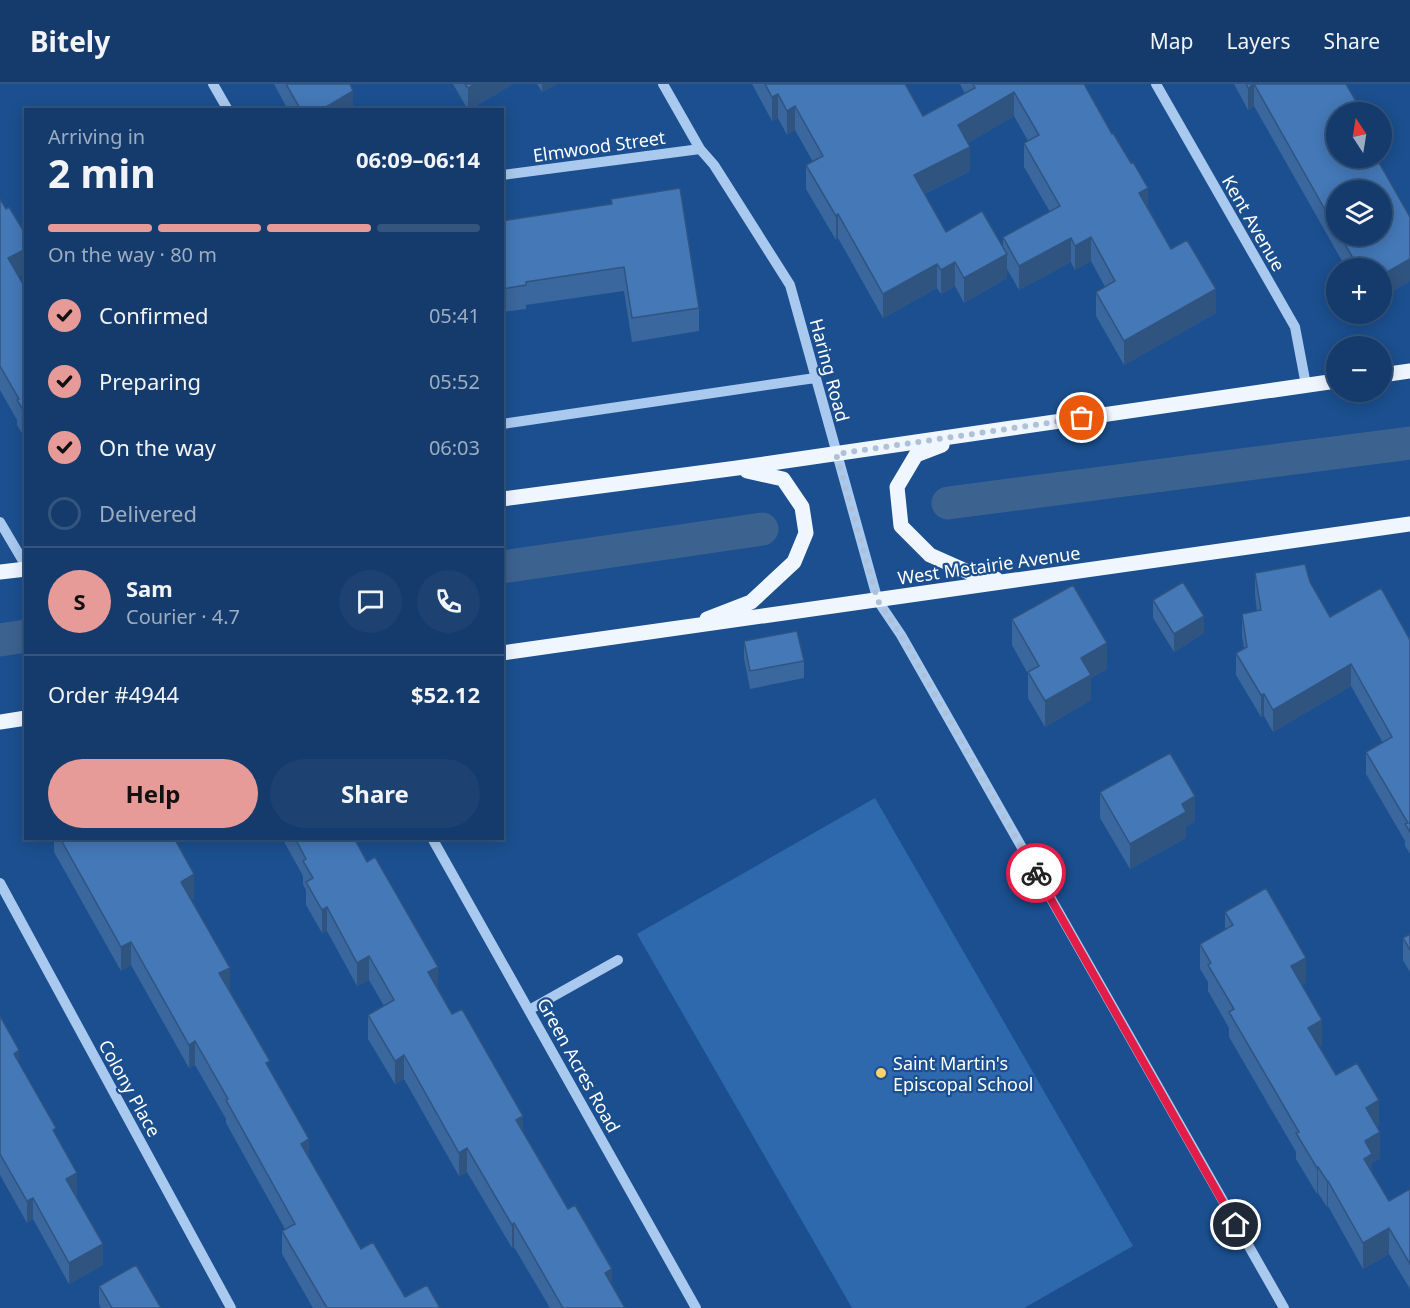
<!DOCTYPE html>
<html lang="en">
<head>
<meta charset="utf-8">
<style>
	:root { --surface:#143b6b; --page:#1d4271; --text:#f1f3f6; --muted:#9dadc1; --line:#33557e; --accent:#e69b98 }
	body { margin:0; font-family:"Noto Sans",sans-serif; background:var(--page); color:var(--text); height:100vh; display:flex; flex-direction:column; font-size:22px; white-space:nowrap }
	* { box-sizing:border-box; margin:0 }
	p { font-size:20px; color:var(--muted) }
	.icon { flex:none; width:33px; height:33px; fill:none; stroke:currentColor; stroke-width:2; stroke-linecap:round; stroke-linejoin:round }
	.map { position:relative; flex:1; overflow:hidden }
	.side { position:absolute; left:24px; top:24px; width:480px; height:732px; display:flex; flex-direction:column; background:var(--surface); border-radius:0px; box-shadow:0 3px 15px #0003,0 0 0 2px var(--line) }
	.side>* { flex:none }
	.needle { width:39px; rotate:348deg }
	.tools { position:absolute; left:1326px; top:18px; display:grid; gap:12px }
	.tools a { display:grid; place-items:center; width:66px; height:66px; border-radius:50%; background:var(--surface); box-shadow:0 3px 15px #0003,0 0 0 2px var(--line); font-size:30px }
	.pin { position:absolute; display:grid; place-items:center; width:51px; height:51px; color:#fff; margin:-26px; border:3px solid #fff; border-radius:50%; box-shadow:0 2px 6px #0007 }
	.courier { position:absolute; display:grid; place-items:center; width:60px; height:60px; margin:-30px; border:4px solid #e11d48; border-radius:50%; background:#fff; color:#222; box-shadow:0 2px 8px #0007 }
	.head em { font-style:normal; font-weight:700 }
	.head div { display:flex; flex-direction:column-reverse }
	.head { display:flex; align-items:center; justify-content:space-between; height:102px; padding:0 24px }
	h1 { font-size:39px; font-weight:700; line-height:45px }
	.bar { display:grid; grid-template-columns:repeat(4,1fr); gap:9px 6px; align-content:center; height:72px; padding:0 24px }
	.bar i { height:8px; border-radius:4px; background:var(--line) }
	.bar .selected { background:var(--accent) }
	.bar p { grid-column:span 4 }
	.line { display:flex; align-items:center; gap:15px; padding:0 24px; border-top:2px solid var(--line) }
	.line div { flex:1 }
	.round { display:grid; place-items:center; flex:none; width:63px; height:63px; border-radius:32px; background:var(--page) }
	ol { padding:0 24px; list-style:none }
	li { display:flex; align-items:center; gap:18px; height:66px }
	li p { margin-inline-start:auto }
	li .icon { padding:6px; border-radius:50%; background:var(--accent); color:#111; stroke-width:4 }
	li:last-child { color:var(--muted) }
	li i { width:33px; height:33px; border:3px solid var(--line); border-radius:50% }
	.button { display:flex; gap:12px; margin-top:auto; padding:12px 24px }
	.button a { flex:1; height:69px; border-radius:36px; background:var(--accent); color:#111; font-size:24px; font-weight:700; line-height:69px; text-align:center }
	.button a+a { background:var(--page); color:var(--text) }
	header { display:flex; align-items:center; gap:36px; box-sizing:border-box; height:84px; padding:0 30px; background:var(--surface); border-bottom:2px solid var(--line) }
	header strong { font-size:28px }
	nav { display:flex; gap:33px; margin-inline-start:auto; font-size:21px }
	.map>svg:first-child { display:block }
	.green { fill:#2e69ad }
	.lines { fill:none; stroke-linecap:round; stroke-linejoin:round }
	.canal { stroke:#3c6290; stroke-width:33 }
	.minor { stroke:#a9c9ee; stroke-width:10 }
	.major { stroke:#f0f6ff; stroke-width:15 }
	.wall { fill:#3a679d; fill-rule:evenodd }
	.shaded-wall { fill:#305480 }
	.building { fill:#4478b7; stroke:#305480; stroke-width:1.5 }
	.done { stroke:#afc1d8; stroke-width:6; stroke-dasharray:0 10.8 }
	.route { stroke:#e11d48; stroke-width:8 }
	.poi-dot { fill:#ffd166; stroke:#1b4f8f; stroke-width:2 }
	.labels { text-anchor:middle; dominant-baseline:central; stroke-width:4.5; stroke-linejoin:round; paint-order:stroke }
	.street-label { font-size:18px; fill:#fff; stroke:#1b4f8f }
	.poi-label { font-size:18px; fill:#fff; stroke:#1b4f8f; text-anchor:start }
</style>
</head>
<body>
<header>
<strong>Bitely</strong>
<nav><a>Map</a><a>Layers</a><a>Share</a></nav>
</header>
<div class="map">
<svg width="1410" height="1224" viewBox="0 0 1410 1224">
	<rect width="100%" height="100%" fill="#1b4f8f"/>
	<path class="green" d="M875,714l258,448 -109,62h-172l-215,-374z"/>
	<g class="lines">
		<path class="canal" d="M948,419l462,-60
			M502,483l260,-38
			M0,556l26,-4"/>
		<path class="minor" d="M213,0l15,26
			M663,0l37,65 14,16 76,120 88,316 23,34 383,673
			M1156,0l139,243 11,58
			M502,91l198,-26
			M502,340l313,-46
			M0,438l26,44
			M432,754l264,470
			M0,799l231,425
			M529,926l89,-50"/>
		<path class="major" d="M1382,291l28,-4
			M942,361l-26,10 -19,32 4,39 29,29 54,24h12
			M502,415l235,-31 599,-87
			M0,488l26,-3
			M707,535l44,-17 43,-40 12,-29 -4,-26 -19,-28 -36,-8
			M502,569l908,-129
			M0,638l26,-4"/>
	</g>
	<path class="wall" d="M274,0h76l3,26h-65z
		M453,0h60l-44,26h-1z
		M537,0h20l-15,8z
		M752,0h153l18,32 42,-22 -5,-10h124l64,123 23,42 45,64 -92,52 -28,-49v-24l9,-5 -14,-26 -16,9 -4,-8 -52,28 -12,-21v9l-43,25 -9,-17 -14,8 -4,-6 -54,30 -45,-80 -2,2 -30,-51v-24l7,-3 -18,-32 -8,5 -9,-17 -6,3zM1014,32l14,25 -4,2v24l26,45 -47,25v10l-57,-15 -22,-38 46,-23 -2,-28z
		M1234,0h112l14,28h-24l74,105v64l-28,16v-29h-36l-92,-162 -6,4zM1336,106l46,46h-46z
		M0,115l19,78 7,12v151l-9,-15v-5l-17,-30z
		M611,115l88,109v23l-67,11 -8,-51 -98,14v4l-24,3v-91l109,-16z
		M1255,489l55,9 20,35 80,23v214l-5,-8v-5l-39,-67v-22l17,-9 -32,-57 -78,46 -9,-16 -3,1 -25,-42v-22l8,-5 -2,-12v-22l15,-3 -2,-16z
		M1153,516l51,33 -30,19 -21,-34z
		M1012,535l95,50 -16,9v22l-46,27 -17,-29v-24l-16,-29z
		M744,557l60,20v17l-54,11 -6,-31z
		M1100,708l95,30 -9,5v11l-56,31 -30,-51z
		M54,754h124l-3,2 19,58 -3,2 39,91 40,79 39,88 52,91 44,48 35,11h-127l-31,-54v-23l3,-2 -59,-106v-4l-31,-54 -6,3 -58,-103 -10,6 -67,-119z
		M282,754h72l98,176 71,118 102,176h-75l-36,-61 -2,1 -45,-76 -8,4 -55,-97 -9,5 -27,-45v-24l16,-9 -15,-26 -12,6 -30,-55 -5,2 -16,-28v-15l-3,-6v-8z
		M1225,828l81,71 -4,2 20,60 -3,2 17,28 43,51 -2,1 3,31 -8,5v10l17,28 21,-12v100l-21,-35 -26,15 -35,-63 -1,1 -9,-14 -1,1 -21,-35v-7l-67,-115v-9l-21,-37v-9l-8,-13v-25l25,-14z
		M1410,850v38l-7,-12v-22z
		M0,932l19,47 37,73 21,58 -1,1 27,70 -34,19 -36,-65 -6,4 -27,-48z
		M99,1202l62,22h-60l-2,-4z"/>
	<path class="shaded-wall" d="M475,0h38l-45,26v-22z
		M542,0h15l-15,8z
		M1254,0v22l-6,4v-22z
		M353,7v19h-32z
		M1014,8v24l-56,33v-24z
		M778,10v24l-6,3v-24z
		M795,22v24l-8,5v-24z
		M1360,24v4h-8z
		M970,63v24l-56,28v-24z
		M1148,104v24l-9,-19z
		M838,130v24l-2,2v-24z
		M1091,153v24l-16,9v-24z
		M1071,154v24l-52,28v-24z
		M26,165v24l-18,10v-25z
		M1007,170v24l-43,25v-25z
		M1410,175v22l-28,16v-22z
		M955,178v24l-14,8v-24z
		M937,180v24l-54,30v-24z
		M1216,205v24l-92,52v-24z
		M1204,532v17l-30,19v-18z
		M1107,559v26l-16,9v22l-46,27v-26l36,-43z
		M1351,580v22l-78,46v-22z
		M1264,610v22l-3,1v-22z
		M1195,712v26l-9,5v11l-56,31v-25l52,-40z
		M194,790v24l-13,8v-24z
		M327,823v24l-5,2v-23z
		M131,858v23l-10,6v-24z
		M369,872v24l-12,6v-23z
		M1306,874v25l-15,9v-26z
		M438,883v23l-10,-18z
		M230,884v23l-11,-18z
		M1322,936v25l-14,9v-26z
		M195,957v24l-6,3v-23z
		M19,966v22l-5,-18z
		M404,971v24l-9,5v-23z
		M1379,1016v26l-13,7v-25z
		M523,1032v24l-7,-20z
		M1380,1048v26l-8,5v17l-8,-21 1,-18z
		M309,1055v24l-8,-19z
		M467,1064v24l-8,4v-23z
		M1318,1083v26l-1,1v-26z
		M77,1089v21l-11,6v-21z
		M1327,1097h1v25l-1,1z
		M33,1114v21l-6,4v-22z
		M514,1139v24l-2,1v-23z
		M1389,1144v26l-26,15v-26z
		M103,1160v21l-34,19v-21z
		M612,1185v23l-7,-19z"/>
	<path class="building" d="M286,0h64l3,7 -32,19h-20z
		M465,0h10l-7,4z
		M765,0h140l18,32 52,-28 -2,-4h111l28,50 1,-1 18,30 2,-1 15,26 -9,5 32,56 16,-9 29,49 -92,52 -28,-49 19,-11 -24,-44 -16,9 -4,-8 -52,28 -16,-29 57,-31 -36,-63 15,-8 -25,-43 -56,33 12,22 -56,28 32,57 36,-21 25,43 -43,24 -9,-16 -14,8 -4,-6 -54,30 -45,-80 -2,2 -30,-51 17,-9 -28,-50 -8,5 -9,-17 -6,3z
		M1246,0h100l14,24 -8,4h-16v46h38l2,4 2,-1 32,56v42l-28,16v-7h-23l-19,-32h42v-46h-46v39l-82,-145 -6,4z
		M680,104l19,120 -67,10 -8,-51 -98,15v3l-24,4v-68l110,-17 -1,-5z
		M0,115l6,10 3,-2 17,28v14l-18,9 18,31v126l-9,-15 2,-1 -19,-33z
		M1305,480l5,18 20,35 51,-29 29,52v192l-5,-8 3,-1 -42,-71 26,-15 -41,-73 -78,46 -9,-16 -3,1 -25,-42 11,-6 -5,-33 19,-4 -6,-37z
		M1183,498l21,34 -30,18 -21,-34z
		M1073,501l34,58 -26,15 10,17 -46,26 -17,-29 11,-6 -27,-47z
		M797,547l7,30 -54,10 -6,-30z
		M1170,669l25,43 -13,8 4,8 -56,32 -30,-52z
		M60,754h114l20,36 -13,8 49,86 -11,5 51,88 -4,2 43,76 -8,5 60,105 12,-7 32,55 22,-12 13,23h-113l-45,-77 13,-7 -69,-124 2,-1 -33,-58 -6,4 -58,-103 -10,5z
		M295,754h59l13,24 8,-5 63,110 -10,5 24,42 10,-5 61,107 -7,4 52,89 7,-4 37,64 -7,4 20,35h-62l-49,-85 -2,2 -45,-77 -8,5 -55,-98 -9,6 -27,-46 26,-15 -25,-44 -12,7 -30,-56 -5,3 -16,-28 7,-4 -10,-17 3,-2z
		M1266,804l40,70 -15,8 31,54 -14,8 28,47 21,-12 22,37 -13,8 14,24 -15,9 7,13 -8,5 25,42 21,-12v75l-21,-36 -26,15 -35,-62h-1l-9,-14 -1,1 -21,-35 3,-1 -70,-120 5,-3 -26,-44 3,-2 -11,-19 33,-19 -8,-13z
		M1410,850v16l-7,-12z
		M0,932l19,34 -5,4 42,74 -3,2 24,43 -11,6 37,65 -34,19 -36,-65 -6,3 -27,-47z
		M136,1181l25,43h-49l-13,-22z"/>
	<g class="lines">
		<path class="done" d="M1036,789l-135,-238 -23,-34 -42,-147 246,-36"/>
		<path class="route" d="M1036,789l200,352"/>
	</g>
	<circle class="poi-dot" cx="881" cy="989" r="6"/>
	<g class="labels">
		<g class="street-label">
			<text transform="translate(599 62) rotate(-8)">Elmwood Street</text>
			<text transform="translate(1254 139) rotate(60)">Kent Avenue</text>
			<text transform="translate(830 286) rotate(75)">Haring Road</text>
			<text transform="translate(989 481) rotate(-8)">West Metairie Avenue</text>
			<text transform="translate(579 981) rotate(61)">Green Acres Road</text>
			<text transform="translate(130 1004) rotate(61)">Colony Place</text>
		</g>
		<g class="poi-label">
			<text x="893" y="979">Saint Martin's<tspan x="893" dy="21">Episcopal School</tspan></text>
		</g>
	</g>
</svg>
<div class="tools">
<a><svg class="needle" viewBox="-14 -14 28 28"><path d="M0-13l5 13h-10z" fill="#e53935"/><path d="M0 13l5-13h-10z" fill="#9dadc1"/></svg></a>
<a><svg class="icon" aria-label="layers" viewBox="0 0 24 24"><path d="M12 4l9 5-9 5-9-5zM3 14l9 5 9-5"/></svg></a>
<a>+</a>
<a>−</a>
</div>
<div class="pin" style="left:1082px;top:334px;background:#ea580c"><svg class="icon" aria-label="bag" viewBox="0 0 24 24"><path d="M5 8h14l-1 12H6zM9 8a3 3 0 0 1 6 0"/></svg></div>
<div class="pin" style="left:1236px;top:1141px;background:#1f2937"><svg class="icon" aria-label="home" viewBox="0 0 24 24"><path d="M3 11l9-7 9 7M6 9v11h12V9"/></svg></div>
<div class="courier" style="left:1036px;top:789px"><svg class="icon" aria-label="bike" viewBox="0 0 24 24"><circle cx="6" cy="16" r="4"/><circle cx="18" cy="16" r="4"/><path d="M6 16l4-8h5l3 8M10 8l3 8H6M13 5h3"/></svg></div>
<section class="side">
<div class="head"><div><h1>2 min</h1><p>Arriving in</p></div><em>06:09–06:14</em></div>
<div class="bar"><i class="selected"></i><i class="selected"></i><i class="selected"></i><i></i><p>On the way · 80 m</p></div>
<ol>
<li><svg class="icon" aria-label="check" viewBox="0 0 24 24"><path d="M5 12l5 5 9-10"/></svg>Confirmed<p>05:41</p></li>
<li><svg class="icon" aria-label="check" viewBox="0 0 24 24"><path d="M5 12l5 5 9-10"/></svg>Preparing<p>05:52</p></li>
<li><svg class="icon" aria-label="check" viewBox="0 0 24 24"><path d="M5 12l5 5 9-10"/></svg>On the way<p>06:03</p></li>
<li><i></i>Delivered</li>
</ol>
<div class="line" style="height:108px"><b class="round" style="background:var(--accent);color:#111">S</b><div><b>Sam</b><p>Courier · 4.7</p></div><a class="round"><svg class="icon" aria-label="chat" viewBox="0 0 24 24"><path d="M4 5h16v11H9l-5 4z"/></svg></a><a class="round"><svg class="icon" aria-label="phone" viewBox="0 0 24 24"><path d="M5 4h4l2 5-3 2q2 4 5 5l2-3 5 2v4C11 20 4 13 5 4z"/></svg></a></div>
<div class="line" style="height:78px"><div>Order #4944</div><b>$52.12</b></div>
<div class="button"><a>Help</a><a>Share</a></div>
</section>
</div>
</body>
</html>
